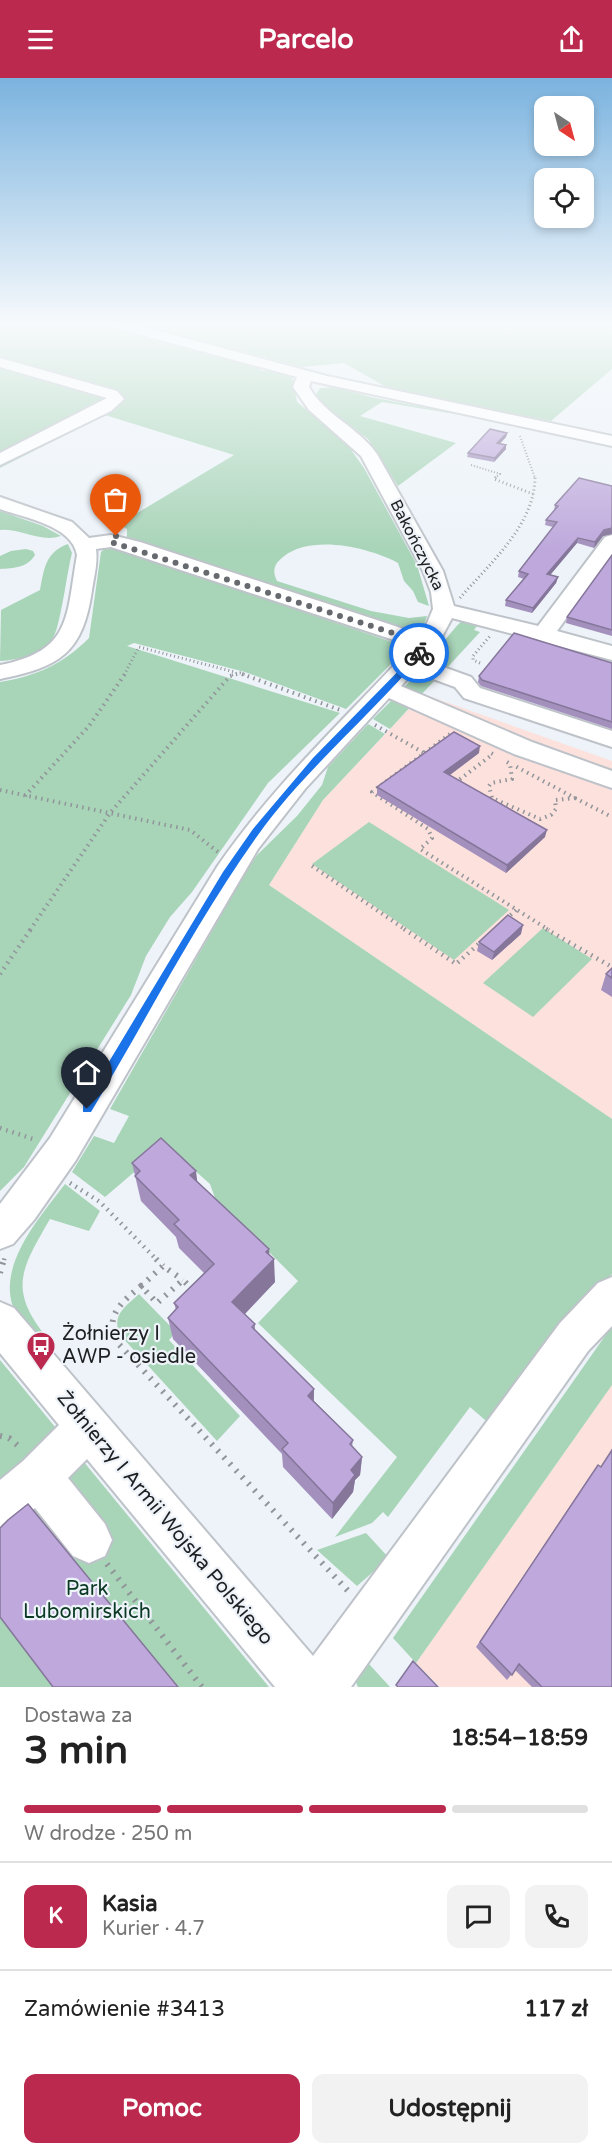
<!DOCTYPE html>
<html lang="pl">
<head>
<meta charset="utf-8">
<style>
	:root { --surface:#fff; --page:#f2f2f2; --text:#222; --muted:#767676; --line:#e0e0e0; --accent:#bb2a4e }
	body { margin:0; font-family:"Varela Round",sans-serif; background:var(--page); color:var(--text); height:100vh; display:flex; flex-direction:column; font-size:22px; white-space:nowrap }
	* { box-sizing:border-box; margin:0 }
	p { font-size:20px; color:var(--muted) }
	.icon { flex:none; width:33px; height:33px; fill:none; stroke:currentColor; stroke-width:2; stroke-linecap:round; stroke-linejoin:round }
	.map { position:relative; height:1609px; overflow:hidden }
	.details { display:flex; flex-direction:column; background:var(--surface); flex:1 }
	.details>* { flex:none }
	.needle { width:39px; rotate:144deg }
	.controls { position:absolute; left:534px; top:18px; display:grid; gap:12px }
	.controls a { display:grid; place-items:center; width:60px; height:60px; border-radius:12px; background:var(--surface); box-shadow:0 3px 9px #0003; font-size:30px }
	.pin { position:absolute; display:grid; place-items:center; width:51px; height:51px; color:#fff; margin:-62px -26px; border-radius:50% 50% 50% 0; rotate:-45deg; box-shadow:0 0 6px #0007 }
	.pin .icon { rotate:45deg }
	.courier { position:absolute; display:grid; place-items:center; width:60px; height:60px; margin:-30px; border:4px solid #1a73e8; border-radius:50%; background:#fff; color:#222; box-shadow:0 2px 8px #0007 }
	.headline em { font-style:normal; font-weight:700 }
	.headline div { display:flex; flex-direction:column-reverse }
	.headline { display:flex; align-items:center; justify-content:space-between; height:102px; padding:0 24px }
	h1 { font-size:39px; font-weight:700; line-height:45px }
	.bar { display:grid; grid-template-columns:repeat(4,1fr); gap:9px 6px; align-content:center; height:72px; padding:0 24px }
	.bar i { height:8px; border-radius:4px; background:var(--line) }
	.bar .active { background:var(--accent) }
	.bar p { grid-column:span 4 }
	.line { display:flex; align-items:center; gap:15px; padding:0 24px; border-top:2px solid var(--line) }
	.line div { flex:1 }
	.round { display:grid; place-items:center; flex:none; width:63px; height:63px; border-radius:12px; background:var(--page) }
	.cta { display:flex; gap:12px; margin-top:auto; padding:12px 24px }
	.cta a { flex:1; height:69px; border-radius:12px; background:var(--accent); color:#fff; font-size:24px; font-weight:700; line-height:69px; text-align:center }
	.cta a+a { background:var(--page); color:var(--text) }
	header { display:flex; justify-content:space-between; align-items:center; height:78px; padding:0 24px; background:var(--accent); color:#fff; font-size:27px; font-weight:700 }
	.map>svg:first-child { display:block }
	.education { fill:#fce1dd }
	.green { fill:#a8d4b8 }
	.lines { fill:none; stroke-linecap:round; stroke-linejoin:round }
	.minor-casing { stroke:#bec3c9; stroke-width:4 }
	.path-far4 { stroke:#91959a; stroke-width:2; stroke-dasharray:1 2; stroke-linecap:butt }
	.path-far3 { stroke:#91959a; stroke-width:3; stroke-dasharray:1 3; stroke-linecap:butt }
	.path-far2 { stroke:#91959a; stroke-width:4; stroke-dasharray:1.5 4.5; stroke-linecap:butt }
	.path-far1 { stroke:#91959a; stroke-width:4.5; stroke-dasharray:1.5 5; stroke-linecap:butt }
	.path { stroke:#91959a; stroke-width:6; stroke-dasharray:2 7; stroke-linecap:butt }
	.minor { fill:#fff; fill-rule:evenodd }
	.wall { fill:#a390bd }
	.shaded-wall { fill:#85769a }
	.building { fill:#bea8dc; stroke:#85769a; stroke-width:1.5 }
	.route { fill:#1a73e8 }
	.done { stroke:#66696d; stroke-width:6; stroke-dasharray:0 10.8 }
	.labels { text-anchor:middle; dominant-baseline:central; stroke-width:4.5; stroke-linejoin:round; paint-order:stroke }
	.street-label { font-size:16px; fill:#1d1f21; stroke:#edf3f9 }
	.near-poi-label { font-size:20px; fill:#1d1f21; stroke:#edf3f9; text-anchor:start }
	.near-street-label { font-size:20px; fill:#1d1f21; stroke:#edf3f9 }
	.near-park-label { font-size:20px; fill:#0a3822; stroke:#edf3f9 }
</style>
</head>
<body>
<header><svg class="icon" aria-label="menu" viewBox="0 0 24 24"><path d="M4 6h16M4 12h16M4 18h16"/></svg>Parcelo<svg class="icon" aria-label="share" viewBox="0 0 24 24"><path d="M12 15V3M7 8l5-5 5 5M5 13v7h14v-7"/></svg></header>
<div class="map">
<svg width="612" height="1609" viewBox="0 0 612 1609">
	<rect width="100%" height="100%" fill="#edf3f9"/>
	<path class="education" d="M423,616l189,67v358l-343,-234 54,-85z
		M612,1307v302h-172l-24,-24z"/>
	<path class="green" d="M0,248h110l159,42 -12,2 8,1 4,-2 23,7 5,26 47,38 20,28 53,97 12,41 -11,-4 -5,-11 -9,-10 -6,-18c-30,-16 -87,-29 -115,-6 -9,7 -11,14 -6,24l94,30 38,7 18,-2 -3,9 -7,6 -11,-1 -279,-93v-8l-8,-5 115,-69 -129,-40 -105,53v-5l121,-62 -121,-41z
		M144,248h468v43l-61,52 -163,-33 -44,-25 -42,4z
		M0,286l110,34 -110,59z
		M335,309l36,10 96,19 -85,-14 -22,14 96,27 -58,43 -30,-47 -43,-33 -9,-12 4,-6z
		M0,433l43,15 18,10c-21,7 -41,-8 -61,-6z
		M68,466l4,9c-5,19 -11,69 -18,83 -9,18 -36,24 -54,25l1,-51 39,-20c4,-20 5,-38 28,-46z
		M106,470h9l286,97 3,6 -58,58 -101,-37 -111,-29 -7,3 213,67 -72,70 -76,109 -22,25 -24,39 -15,39 -107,172 -24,24v-509c37,-6 63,-18 89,-44l12,-86z
		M26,471l7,2 2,4c-8,13 -21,13 -35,14v-13l11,-5z
		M462,543l15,5 -3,4 6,2 -35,38 -17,-7c3,-6 30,-40 34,-42z
		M418,595l19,5 -19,20 -16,-9z
		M396,618l17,8 -23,25 -17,-10z
		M368,646l17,10 -62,66 -54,85 343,234v155l-120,152 -22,-19 -82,110 -5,-5 -11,11 -37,14 62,-80 -139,-134 40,-42 -83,-83 -5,-14 -44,-39 -61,52 -33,-25 22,-36 20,7 15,-27 -19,-7 137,-239 10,-15 40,-39 25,-31 6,-18z
		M369,744l140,88 -55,50 -142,-96z
		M543,850l49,31 -59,58 -50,-34z
		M65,1106l35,27 -11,20 -39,-12c-29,50 -43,71 -1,121l-3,3c-11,-13 -26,-25 -34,-39 -12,-43 29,-88 53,-120z
		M139,1216l37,38 -7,8 71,76 -23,25 -97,-106c-9,-20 5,-28 19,-41z
		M612,1248v59l-196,278 -23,-25z
		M0,1282l269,327h-269z
		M366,1455l23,25 -32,28 -40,-36z
		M369,1586l21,23h-32l-2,-5z"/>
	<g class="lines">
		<g class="minor-casing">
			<path id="minor" d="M118,248h22l187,50 285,60v10l-301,-65 -2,6c16,28 49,40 68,67l66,117 11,35 84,20 67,-89 7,-2v20l-55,76 55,15v14l-160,-42 -14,26 -14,16 47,17 9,11 132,43v16l-148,-49 -9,-11 -41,-15 -13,14 131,56 80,29v17l-98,-34 -125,-56 -84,91 -47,60 -182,311 -42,60 -21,24 -13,5v-45l50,-66 167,-271c56,-82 128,-148 195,-221l-301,-99 -15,2c2,13 -2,28 -4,41 -9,63 -32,77 -92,89v-14c72,-14 66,-48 77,-110 -5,-30 -53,-37 -77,-46v-12l72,25 17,16 22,-3 29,7 282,93 11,-26 -2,-17 -8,-21 -62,-115 -52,-46 -16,-23 4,-10 -177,-48z
				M0,280l117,33 7,8 -13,12 -111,54v-12l107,-55 -107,-31z
				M612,1199v49l-24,25 -237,336h-76l-188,-228 -19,19 37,46 7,16 -7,16 -16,7 -16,-7 -38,-48 -19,16 -16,7v-51l23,-19 36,-36 -59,-72v-51l14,6 299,348 247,-333 38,-40z"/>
		</g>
		<path class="path-far4" d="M520,358l15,42
			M471,387l29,9 -5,4"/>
		<path class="path-far3" d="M496,399l-2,2 39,15
			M460,520c29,-34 75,-73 75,-121
			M480,585l-7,-3v-4l17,-20
			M124,597l15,-28 96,25
			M232,597l8,-2 6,2"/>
		<path class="path-far2" d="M242,596l98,36
			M375,647l49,28
			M450,656l-78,58 56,37 4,9 -12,11 129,81
			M507,684l3,2 2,15 -21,4 -2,3 3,12 48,21 11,-4 5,-6 -1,-9 20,-2 -62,-33
			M455,705l38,-29 -2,-1
			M0,712l190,40 28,22
			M25,718l64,-70 36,-52
			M575,720l37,19
			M312,788l94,64
			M506,841l11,-10
			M30,852l80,-117 120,-137 7,-2"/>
		<path class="path-far1" d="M404,851l52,35 25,-22
			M546,851l66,38
			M0,896l31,-45
			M0,1050l36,12
			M70,1105l30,19 57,58
			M4,1182l1,-4"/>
		<path class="path" d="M156,1181l7,7
			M0,1195l4,-14
			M141,1208l22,-20 20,14
			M193,1212l-10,-10 -26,23 -16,-17c-19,16 -35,28 -26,54l234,252
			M0,1358l9,2 13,11
			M107,1486l95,123"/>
		<use href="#minor" class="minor"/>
	</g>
	<path class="wall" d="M507,355l-1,4 -6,7 6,1v4l-12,13 -27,-5 1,-4z
		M612,408v48l-9,2 -9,12 -17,-5 -27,32 8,2 -2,6 -24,30 -27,-7 1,-6 18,-21 -6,-2 1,-6 34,-44 -8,-2 1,-5 8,-9 1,-6z
		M612,478v80l-46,-13 1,-6z
		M612,585v66l-131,-43 -3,-4 1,-6z
		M479,675l-29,22 95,62 -39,36 -129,-78v-8z
		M521,856l-29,26 -15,-9 2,-9z
		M612,890v29l-11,-7 5,-16z
		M132,1085l65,19 72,67v6l6,27 -30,32 10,10v6l59,59v12l39,39 -1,7 10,10 -2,18 -5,5 -2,12 -21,27 -49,-52 -1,-13 -109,-115 -5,-21 8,-8 -2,-7 30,-30 -25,-25 -3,-11 -35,-36z
		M592,1395l20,214h-80l-17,-17 -8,10 -31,-33z"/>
	<path class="shaded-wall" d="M507,355l-1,4 -10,10 1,-4z
		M506,367v4l-12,13 1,-4z
		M612,450v6l-9,2 -9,12 1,-6 9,-12z
		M578,460l-1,5 -31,37 1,-6z
		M558,499l-2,6 -24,30 1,-5z
		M480,668l-1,7 -36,27 1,-8z
		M547,752l-2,7 -39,36 1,-8z
		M523,847l-2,9 -29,26 2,-8z
		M196,1093l3,25 -9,-21z
		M269,1171l1,14 4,-4 1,23 -40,42 -3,-22 34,-50z
		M314,1311l-1,20 -5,-13z
		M362,1379l-2,18 -5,5 -2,12 -21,27 1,-16 18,-33z"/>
	<path class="building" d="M490,351l17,4 -10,10 9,2 -11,13 -27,-5z
		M579,400l33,8v42l-8,2 -9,12 -17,-4 -31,36 11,3 -25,31 -27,-8 22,-26 -9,-3 38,-49 -11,-2 12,-14 -3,-1z
		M612,477v75l-45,-13z
		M514,555l98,30v59l-130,-42 -3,-4z
		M454,654l26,14 -36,26 103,58 -40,35 -130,-78z
		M508,837l15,10 -29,27 -15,-10z
		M612,890v10l-6,-4z
		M161,1060l35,33 -6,4 79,74 -3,3 8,7 -42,43 23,22 -3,3 62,62 -6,7 45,44 -3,4 12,13 -11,13 4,5 -22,28 -51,-54 6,-6 -120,-125 10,-11 -4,-4 40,-39 -40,-40 5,-4 -44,-44 5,-5 -8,-8z
		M612,1372v237h-70l-23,-23 -7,11 -32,-33 118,-177 3,2z
		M28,1426l150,183h-125l-53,-70v-89l8,-8z
		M413,1583l25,26h-40l-2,-2z"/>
	<linearGradient id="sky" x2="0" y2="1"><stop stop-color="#7bb3df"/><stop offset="0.52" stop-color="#f7fafc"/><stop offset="1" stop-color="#f7fafc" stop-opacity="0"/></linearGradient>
	<rect width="612" height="473" fill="url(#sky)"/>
	<path class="route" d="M417,574l6,1c-52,63 -117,115 -165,182 -61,85 -113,187 -167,277h-8v-7l140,-233 30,-43 60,-71z"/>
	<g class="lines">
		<path class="done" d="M116,458l-5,6 316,102 -8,9"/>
	</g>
	<defs>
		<g id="bus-pin" transform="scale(1.5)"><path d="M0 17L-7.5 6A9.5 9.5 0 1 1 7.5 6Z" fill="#bb2a4e" stroke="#edf3f9"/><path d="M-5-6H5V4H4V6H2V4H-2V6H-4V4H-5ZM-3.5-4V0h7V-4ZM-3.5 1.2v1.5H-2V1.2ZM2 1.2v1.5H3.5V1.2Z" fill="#fff"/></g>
	</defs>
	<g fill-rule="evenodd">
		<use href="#bus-pin" x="41" y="1268"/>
	</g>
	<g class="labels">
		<g class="street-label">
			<text transform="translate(417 467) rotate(63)">Bakończycka</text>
		</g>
		<g class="near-poi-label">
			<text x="62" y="1256">Żołnierzy I<tspan x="62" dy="23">AWP - osiedle</tspan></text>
		</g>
		<g class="near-street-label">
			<text transform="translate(165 1440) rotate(50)">Żołnierzy I Armii Wojska Polskiego</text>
		</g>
		<g class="near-park-label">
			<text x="87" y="1511">Park<tspan x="87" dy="23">Lubomirskich</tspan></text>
		</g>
	</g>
</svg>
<div class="controls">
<a><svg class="needle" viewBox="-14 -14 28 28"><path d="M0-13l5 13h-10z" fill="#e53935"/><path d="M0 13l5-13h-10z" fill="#767676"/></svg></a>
<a><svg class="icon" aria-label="locate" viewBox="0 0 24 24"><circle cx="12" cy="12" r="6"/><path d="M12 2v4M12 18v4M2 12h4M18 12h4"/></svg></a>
</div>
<div class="pin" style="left:116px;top:458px;background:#ea580c"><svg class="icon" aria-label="bag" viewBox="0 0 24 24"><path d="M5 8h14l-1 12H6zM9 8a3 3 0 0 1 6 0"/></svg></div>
<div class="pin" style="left:87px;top:1031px;background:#1f2937"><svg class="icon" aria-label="home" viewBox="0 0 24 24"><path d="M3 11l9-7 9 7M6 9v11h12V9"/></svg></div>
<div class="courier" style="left:419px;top:575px"><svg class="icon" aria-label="bike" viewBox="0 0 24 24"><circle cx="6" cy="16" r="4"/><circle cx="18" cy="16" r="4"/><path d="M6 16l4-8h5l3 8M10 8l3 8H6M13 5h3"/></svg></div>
</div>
<section class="details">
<div class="headline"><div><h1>3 min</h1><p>Dostawa za</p></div><em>18:54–18:59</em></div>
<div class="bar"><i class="active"></i><i class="active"></i><i class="active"></i><i></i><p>W drodze · 250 m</p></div>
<div class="line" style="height:108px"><b class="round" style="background:var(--accent);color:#fff">K</b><div><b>Kasia</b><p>Kurier · 4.7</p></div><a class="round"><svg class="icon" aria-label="chat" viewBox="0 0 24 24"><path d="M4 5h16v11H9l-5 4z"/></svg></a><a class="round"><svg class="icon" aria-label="phone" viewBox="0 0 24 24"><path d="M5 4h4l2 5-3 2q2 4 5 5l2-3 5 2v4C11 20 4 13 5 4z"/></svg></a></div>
<div class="line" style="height:78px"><div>Zamówienie #3413</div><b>117 zł</b></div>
<div class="cta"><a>Pomoc</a><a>Udostępnij</a></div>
</section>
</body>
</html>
